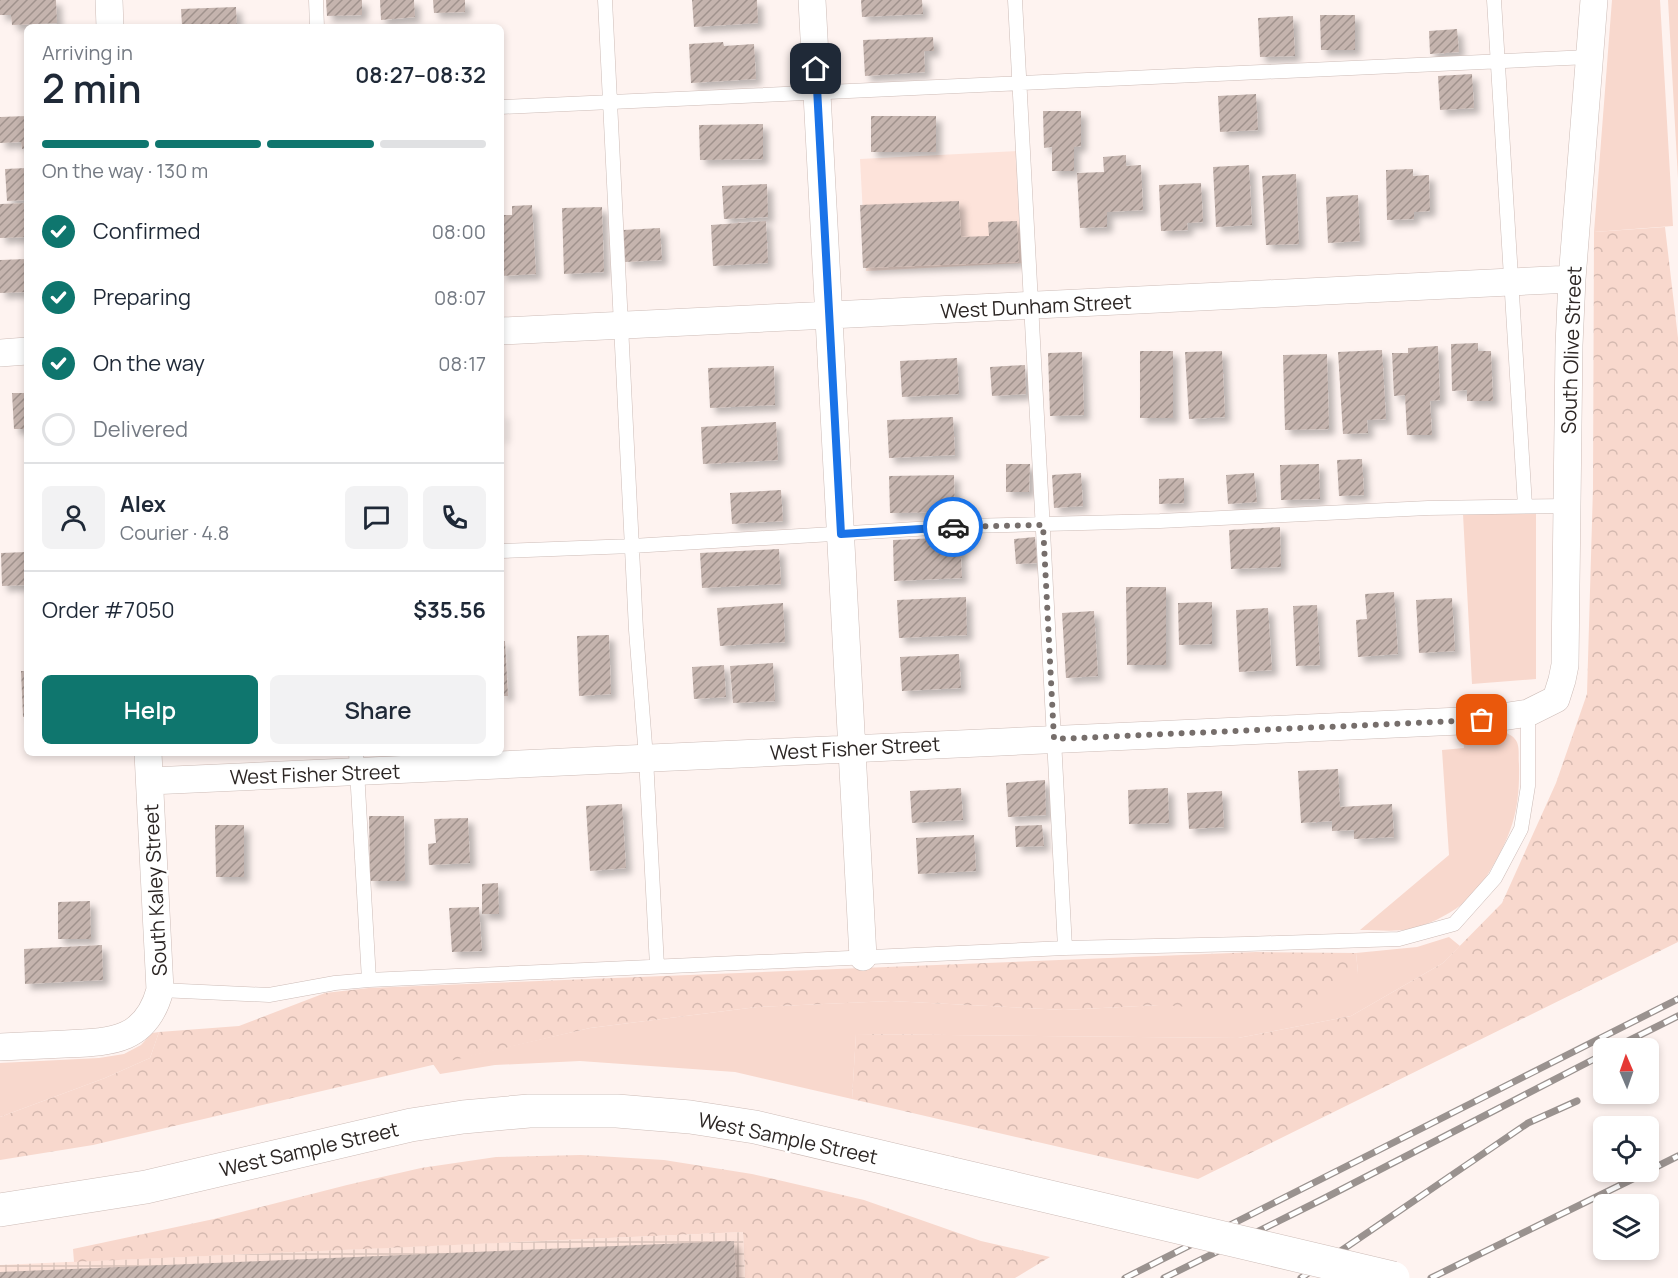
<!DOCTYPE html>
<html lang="en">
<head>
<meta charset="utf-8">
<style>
	:root { --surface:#fff; --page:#f2f2f3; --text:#1f2937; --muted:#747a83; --line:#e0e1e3; --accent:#0f766e }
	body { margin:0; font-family:Manrope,sans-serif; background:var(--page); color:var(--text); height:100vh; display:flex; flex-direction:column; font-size:22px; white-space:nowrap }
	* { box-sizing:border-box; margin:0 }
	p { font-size:20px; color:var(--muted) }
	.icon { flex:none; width:33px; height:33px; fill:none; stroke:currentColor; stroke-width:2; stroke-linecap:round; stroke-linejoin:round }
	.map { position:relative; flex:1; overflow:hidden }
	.sheet { position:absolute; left:24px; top:24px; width:480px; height:732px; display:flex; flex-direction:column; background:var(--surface); border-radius:9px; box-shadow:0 3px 9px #0003 }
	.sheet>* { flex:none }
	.needle { width:39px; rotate:358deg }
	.controls { position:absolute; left:1593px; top:1038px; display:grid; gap:12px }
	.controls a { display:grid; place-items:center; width:66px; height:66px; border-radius:9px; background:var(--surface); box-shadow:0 3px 9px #0003; font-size:30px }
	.pin { position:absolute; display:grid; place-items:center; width:51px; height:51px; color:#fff; margin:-26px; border-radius:12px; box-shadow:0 3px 9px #0006 }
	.courier { position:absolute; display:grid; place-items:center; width:60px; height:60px; margin:-30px; border:4px solid #1a73e8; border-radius:50%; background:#fff; color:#222; box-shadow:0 2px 8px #0007 }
	.head em { font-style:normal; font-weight:600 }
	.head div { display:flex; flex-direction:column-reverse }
	.head { display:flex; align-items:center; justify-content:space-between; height:102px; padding:0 18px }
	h1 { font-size:39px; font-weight:600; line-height:45px }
	.bar { display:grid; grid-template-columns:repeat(4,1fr); gap:9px 6px; align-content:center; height:72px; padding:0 18px }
	.bar i { height:8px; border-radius:4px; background:var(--line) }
	.bar .active { background:var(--accent) }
	.bar p { grid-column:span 4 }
	.line { display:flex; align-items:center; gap:15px; padding:0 18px; border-top:2px solid var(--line) }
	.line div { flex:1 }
	.round { display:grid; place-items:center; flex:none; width:63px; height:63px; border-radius:9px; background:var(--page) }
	ol { padding:0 18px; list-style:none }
	li { display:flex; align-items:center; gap:18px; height:66px }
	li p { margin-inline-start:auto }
	li .icon { padding:6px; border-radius:50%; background:var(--accent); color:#fff; stroke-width:4 }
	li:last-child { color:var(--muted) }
	li i { width:33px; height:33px; border:3px solid var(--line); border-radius:50% }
	.action { display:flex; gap:12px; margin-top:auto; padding:12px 18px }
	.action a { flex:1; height:69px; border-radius:9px; background:var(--accent); color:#fff; font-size:24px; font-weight:600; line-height:69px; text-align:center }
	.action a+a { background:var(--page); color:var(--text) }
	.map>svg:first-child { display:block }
	.built { fill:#fde3da }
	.industrial { fill:url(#industrial-grid) }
	.grass { fill:#f8d8cd }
	.forest { fill:url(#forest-crowns) }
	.building { fill:url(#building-hatch); filter:url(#shadow) }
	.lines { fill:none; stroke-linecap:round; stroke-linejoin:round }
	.lane-casing { stroke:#cdbcb7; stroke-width:15 }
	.street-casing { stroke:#cdbcb7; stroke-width:28 }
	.secondary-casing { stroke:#cdbcb7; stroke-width:34 }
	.lane { stroke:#fff; stroke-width:14 }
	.street { stroke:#fff; stroke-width:27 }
	.secondary { stroke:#fff; stroke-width:33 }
	.rail-casing { stroke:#9a928f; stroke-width:7 }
	.rail { stroke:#fff; stroke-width:4.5; stroke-dasharray:14; stroke-linecap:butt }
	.secondary-bridge-casing { stroke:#cdbcb7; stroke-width:34; stroke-linecap:butt }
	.secondary-bridge { stroke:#fff; stroke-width:33 }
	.done { stroke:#766e6b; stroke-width:6; stroke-dasharray:0 10.8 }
	.route { stroke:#1a73e8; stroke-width:8 }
	.labels { text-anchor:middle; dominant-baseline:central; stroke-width:5; stroke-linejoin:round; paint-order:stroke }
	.street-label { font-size:20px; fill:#2c2624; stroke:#fff }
</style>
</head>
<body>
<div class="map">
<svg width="1678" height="1278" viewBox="0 0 1678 1278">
	<defs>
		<pattern id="industrial-grid" width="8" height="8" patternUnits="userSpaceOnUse" patternTransform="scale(1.5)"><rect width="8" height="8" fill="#fde3da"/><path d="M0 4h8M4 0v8" fill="none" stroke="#d9c3bb"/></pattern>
		<pattern id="forest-crowns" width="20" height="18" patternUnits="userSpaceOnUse" patternTransform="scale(1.5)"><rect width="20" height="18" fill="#f8d8cd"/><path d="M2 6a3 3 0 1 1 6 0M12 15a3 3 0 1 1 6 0" fill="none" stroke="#d5b9b0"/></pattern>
		<pattern id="building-hatch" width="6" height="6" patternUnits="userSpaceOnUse" patternTransform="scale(1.5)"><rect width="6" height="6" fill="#c5b4ae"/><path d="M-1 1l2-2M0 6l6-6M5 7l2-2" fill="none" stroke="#a0928d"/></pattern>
		<filter id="shadow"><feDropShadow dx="5.5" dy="5.5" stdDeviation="3" flood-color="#0004"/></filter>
	</defs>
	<rect width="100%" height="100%" fill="#fef3f0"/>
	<path class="built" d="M1020,151l5,112 -159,8 -6,-112z"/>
	<path class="industrial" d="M743,1232l2,46h-745v-13z"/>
	<path class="grass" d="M1612,0h48l13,226 -79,6z
		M1668,0h10v179z
		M1536,513v166l-64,5 -9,-170z
		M1504,732c18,7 14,16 15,33 1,46 -7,70 -31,109 -7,10 -17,23 -27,31 -14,11 -34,20 -50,24 -16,3 -35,1 -51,1l89,-75 -7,-105 22,-2 -1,-15z
		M1449,937l11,9 -17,17 -92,53 -113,22 -382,-4 -4,65 -117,-27 -155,-11 -85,4 -55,9 -7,-10 157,-36 167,-21 134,-6 173,9 95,-5 199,-32 -2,-20 61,-6z
		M159,1032l-9,26 -45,20 -105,39v-54l99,-5 25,-4 17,-9 11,-12z"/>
	<path class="forest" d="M1665,227l13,111v604l-480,237 -346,-80 4,-65 382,4 113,-22 92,-53 59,-60 54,-120 31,-89 6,-206 1,-256z
		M1256,952l100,1 2,20 -29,22 -39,18 -131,-8 -95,5 -173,-9 -134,6 -167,21 -497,117 -93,15v-43l105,-39 45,-20 9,-26 80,-6 86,-33 44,-5z
		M581,1155l83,5 88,14 112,26 117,41 69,16 -35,21h-270l-2,-46 -669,30 -1,-13 141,-30 133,-34 74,-17 75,-11z"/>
	<path class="building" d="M0,0h56l1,23 -45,2 -1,-10h-11z
		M326,0h36v15l-35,1z
		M380,0h34l1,17 -34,3z
		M433,0h32v12l-31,1z
		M692,0h65l1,23 -64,4z
		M861,0h61l1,14 -61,3z
		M236,7l1,20h-62v-2h7l-1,-16z
		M1320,15h35v35h-34z
		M1293,16l2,40 -35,1 -2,-39z
		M1457,29l2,23 -29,2 -1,-23z
		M933,37l1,14h-10l1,21 -60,4 -2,-36z
		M723,42l1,4 30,-2 2,35 -65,4 -2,-39z
		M1472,74l2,34 -34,2 -2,-34z
		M1256,94l2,36 -38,2 -2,-36z
		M1043,111h38v35l-7,1v24h-22v-24l-8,1z
		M27,116v32l-5,1 -1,-7 -21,1v-26z
		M871,116h65v36h-65z
		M763,124v35l-63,1 -1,-35z
		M1126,155v11l15,-1 2,45 -36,2v15l-27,1 -3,-55 27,-1 -1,-15z
		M1249,165l3,60 -36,2 -3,-60z
		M27,168v32l-20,1 -2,-32z
		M1413,169v7l16,-1 1,36 -16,1v7l-27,1 -1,-50z
		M1296,174l3,70 -33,1 -4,-69z
		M1201,183l2,39 -16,1 1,7 -27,1 -2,-46z
		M767,184l1,33 -44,2 -2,-33z
		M1358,195l2,46 -32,2 -2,-46z
		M959,201l2,36 28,-1 -1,-14 29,-1 2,41 -156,6 -3,-63z
		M27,203v34l-27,1v-34z
		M532,205l4,69 -35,2v-61h11v-9z
		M602,207l2,65 -40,2 -2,-66z
		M766,221l2,42 -55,3 -2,-41z
		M660,228l2,32 -37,2 -2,-32z
		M27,259v33l-27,1v-33z
		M1478,343v8h13l2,50h-26v-11l-15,1 -1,-47z
		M1438,346l2,54 -10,1 2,34h-25l-2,-40 -11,1 -2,-43h16v-5z
		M1382,350l4,69 -19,1 1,13 -25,1 -5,-82z
		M1140,351h33v67h-33z
		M1222,351l3,66 -36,2 -4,-67z
		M1082,352l2,63 -34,1 -2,-63z
		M1327,354l2,75 -44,1 -2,-75z
		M957,358l2,36 -57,3 -2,-36z
		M1025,365l1,29 -34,2 -2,-29z
		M774,366l1,39 -65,3 -2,-40z
		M12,393h15v36h-13z
		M501,413h2v25h-2z
		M953,417l2,38 -66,3 -2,-38z
		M776,422l2,38 -75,4 -2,-37z
		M1362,459l2,36 -25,1 -2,-36z
		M1006,464h24l-1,28h-23z
		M1319,464l1,35 -39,1 -1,-35z
		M1081,473l2,33 -29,2 -2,-33z
		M1254,473l3,29 -29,2 -2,-29z
		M954,475l1,37 -65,1 -1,-37z
		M1184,478v25l-25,1v-25z
		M781,490l2,31 -51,3 -2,-31z
		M1280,527l1,40 -50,2 -2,-39z
		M960,537l2,41 -68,3 -1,-41z
		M1035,537l2,26 -21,1 -2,-25z
		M779,549l2,35 -79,4 -2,-35z
		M27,552v33l-25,1 -1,-33z
		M1126,587h40v78h-39z
		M1394,592l4,62 -40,3 -2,-37 11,-1 -2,-25z
		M966,597l1,38 -68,3 -2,-38z
		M1452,598l3,53 -36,2 -3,-53z
		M1212,602v42l-33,1 -1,-42z
		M783,603l2,39 -65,4 -3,-38z
		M1317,605l3,60 -24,1 -3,-60z
		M1268,608l4,62 -33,2 -3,-62z
		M1094,611l4,65 -32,2 -4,-65z
		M609,635l2,59 -32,2 -2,-60z
		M501,641h4l3,55h-7z
		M959,654l2,34 -59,3 -2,-34z
		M773,663l2,38 -42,2 -3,-37z
		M724,665l2,32 -32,2 -2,-32z
		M21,671h6v46h-4z
		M1338,769l2,38 52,-3 2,33 -40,2v-9l-22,1v-10l-31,2 -3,-52z
		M1045,780l1,35 -38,2 -2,-34z
		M961,788l2,32 -51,3 -2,-32z
		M1168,788l1,35 -40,1 -1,-34z
		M1222,791l2,36 -35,2 -2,-36z
		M622,804l4,64 -36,3 -4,-65z
		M369,816h35l1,65h-35z
		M468,818l2,45 -41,2 -1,-21 8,-1 -2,-24z
		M215,825h29v52h-28z
		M1042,825l2,21 -28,1 -1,-21z
		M974,835l2,36 -58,3 -2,-36z
		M498,883l1,31h-17v-30z
		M90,901l1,38h-33v-37z
		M479,907l3,44 -30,1 -3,-44z
		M102,945l1,35 -78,4 -1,-35z
		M734,1241l2,37h-736v-6z"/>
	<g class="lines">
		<g class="lane-casing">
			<path id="lane" d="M316,0l1,27
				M605,0l31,630 10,128 11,208
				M1015,0l50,948
				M1494,0l31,506
				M501,107l1088,-50
				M501,551l131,-5 334,-20 194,-5 268,-13 139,-2
				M356,753l13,227
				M160,990l109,5 66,-12 34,-3 696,-32 180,-4 154,-5 55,-15 41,-46 26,-49 7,-43v-73"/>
		</g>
		<g class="street-casing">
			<path id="street" d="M109,0l1,27
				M812,0l51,957
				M501,331l1071,-52
				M0,353l27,-2
				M150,781l1332,-61 46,-7 28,-14 6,-19 3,-15 4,-320 3,-66 22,-279
				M0,1047c22,-1 43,-2 65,-3 46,-2 81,-2 95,-54l-12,-237"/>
		</g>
		<g class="secondary-casing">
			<path id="secondary" d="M0,1210l146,-23 265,-62 52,-8 66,-6h88l73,6 65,10 194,46"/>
		</g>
		<use href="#lane" class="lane"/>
		<use href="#street" class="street"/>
		<use href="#secondary" class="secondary"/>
		<g class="rail-casing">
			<path id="rail" d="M1614,1048l64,-32
				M1648,1171l30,-15
				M1125,1278l553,-279
				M1164,1278l157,-78 283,-146
				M1301,1278l227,-155 49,-22
				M1431,1278l216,-106"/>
		</g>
		<use href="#rail" class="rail"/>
		<g class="secondary-bridge-casing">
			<path id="secondary-bridge" d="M949,1173l444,105"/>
		</g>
		<use href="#secondary-bridge" class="secondary-bridge"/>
	</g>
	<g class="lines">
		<path class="done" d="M953,527l90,-2 11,214 428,-19"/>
		<path class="route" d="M816,69l25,465 112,-7"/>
	</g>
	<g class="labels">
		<g class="street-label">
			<text transform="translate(1036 306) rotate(-3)">West Dunham Street</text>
			<text transform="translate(1571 350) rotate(-88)">South Olive Street</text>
			<text transform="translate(855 748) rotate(-3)">West Fisher Street</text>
			<text transform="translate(315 774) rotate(-2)">West Fisher Street</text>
			<text transform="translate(155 890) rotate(-93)">South Kaley Street</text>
			<text transform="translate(788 1138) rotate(12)">West Sample Street</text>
			<text transform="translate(309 1149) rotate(-13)">West Sample Street</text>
		</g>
	</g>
</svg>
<div class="controls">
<a><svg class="needle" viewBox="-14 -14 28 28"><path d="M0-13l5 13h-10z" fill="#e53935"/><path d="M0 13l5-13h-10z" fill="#747a83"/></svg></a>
<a><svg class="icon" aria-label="locate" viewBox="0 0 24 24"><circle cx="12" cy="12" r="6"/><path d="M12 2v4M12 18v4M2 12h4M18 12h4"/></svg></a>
<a><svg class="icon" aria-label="layers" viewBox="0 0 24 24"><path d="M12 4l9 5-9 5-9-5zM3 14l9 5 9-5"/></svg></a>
</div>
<div class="pin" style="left:1482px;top:720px;background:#ea580c"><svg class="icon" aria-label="bag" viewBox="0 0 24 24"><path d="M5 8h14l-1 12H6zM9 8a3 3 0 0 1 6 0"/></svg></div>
<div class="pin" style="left:816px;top:69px;background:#1f2937"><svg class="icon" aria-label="home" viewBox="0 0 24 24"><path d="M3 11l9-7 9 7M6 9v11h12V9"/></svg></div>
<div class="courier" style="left:953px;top:527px"><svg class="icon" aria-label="car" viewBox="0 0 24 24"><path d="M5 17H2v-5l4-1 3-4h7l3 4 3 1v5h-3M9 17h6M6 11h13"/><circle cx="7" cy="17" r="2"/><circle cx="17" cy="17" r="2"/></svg></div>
<section class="sheet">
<div class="head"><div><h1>2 min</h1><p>Arriving in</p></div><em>08:27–08:32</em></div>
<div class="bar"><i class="active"></i><i class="active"></i><i class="active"></i><i></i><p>On the way · 130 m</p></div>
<ol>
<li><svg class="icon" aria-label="check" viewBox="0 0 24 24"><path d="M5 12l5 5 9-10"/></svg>Confirmed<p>08:00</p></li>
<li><svg class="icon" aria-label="check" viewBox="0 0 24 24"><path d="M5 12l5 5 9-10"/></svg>Preparing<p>08:07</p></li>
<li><svg class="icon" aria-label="check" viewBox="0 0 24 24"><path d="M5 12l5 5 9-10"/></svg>On the way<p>08:17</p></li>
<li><i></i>Delivered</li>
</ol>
<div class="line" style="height:108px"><a class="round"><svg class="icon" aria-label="person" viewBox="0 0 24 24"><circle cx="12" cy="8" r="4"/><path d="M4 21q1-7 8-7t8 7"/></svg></a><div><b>Alex</b><p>Courier · 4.8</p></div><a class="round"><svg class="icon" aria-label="chat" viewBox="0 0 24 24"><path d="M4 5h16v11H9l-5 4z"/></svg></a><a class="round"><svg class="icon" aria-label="phone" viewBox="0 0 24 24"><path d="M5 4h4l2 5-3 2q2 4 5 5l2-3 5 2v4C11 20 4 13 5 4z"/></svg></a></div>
<div class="line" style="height:78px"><div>Order #7050</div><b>$35.56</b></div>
<div class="action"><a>Help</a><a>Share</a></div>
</section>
</div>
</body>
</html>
